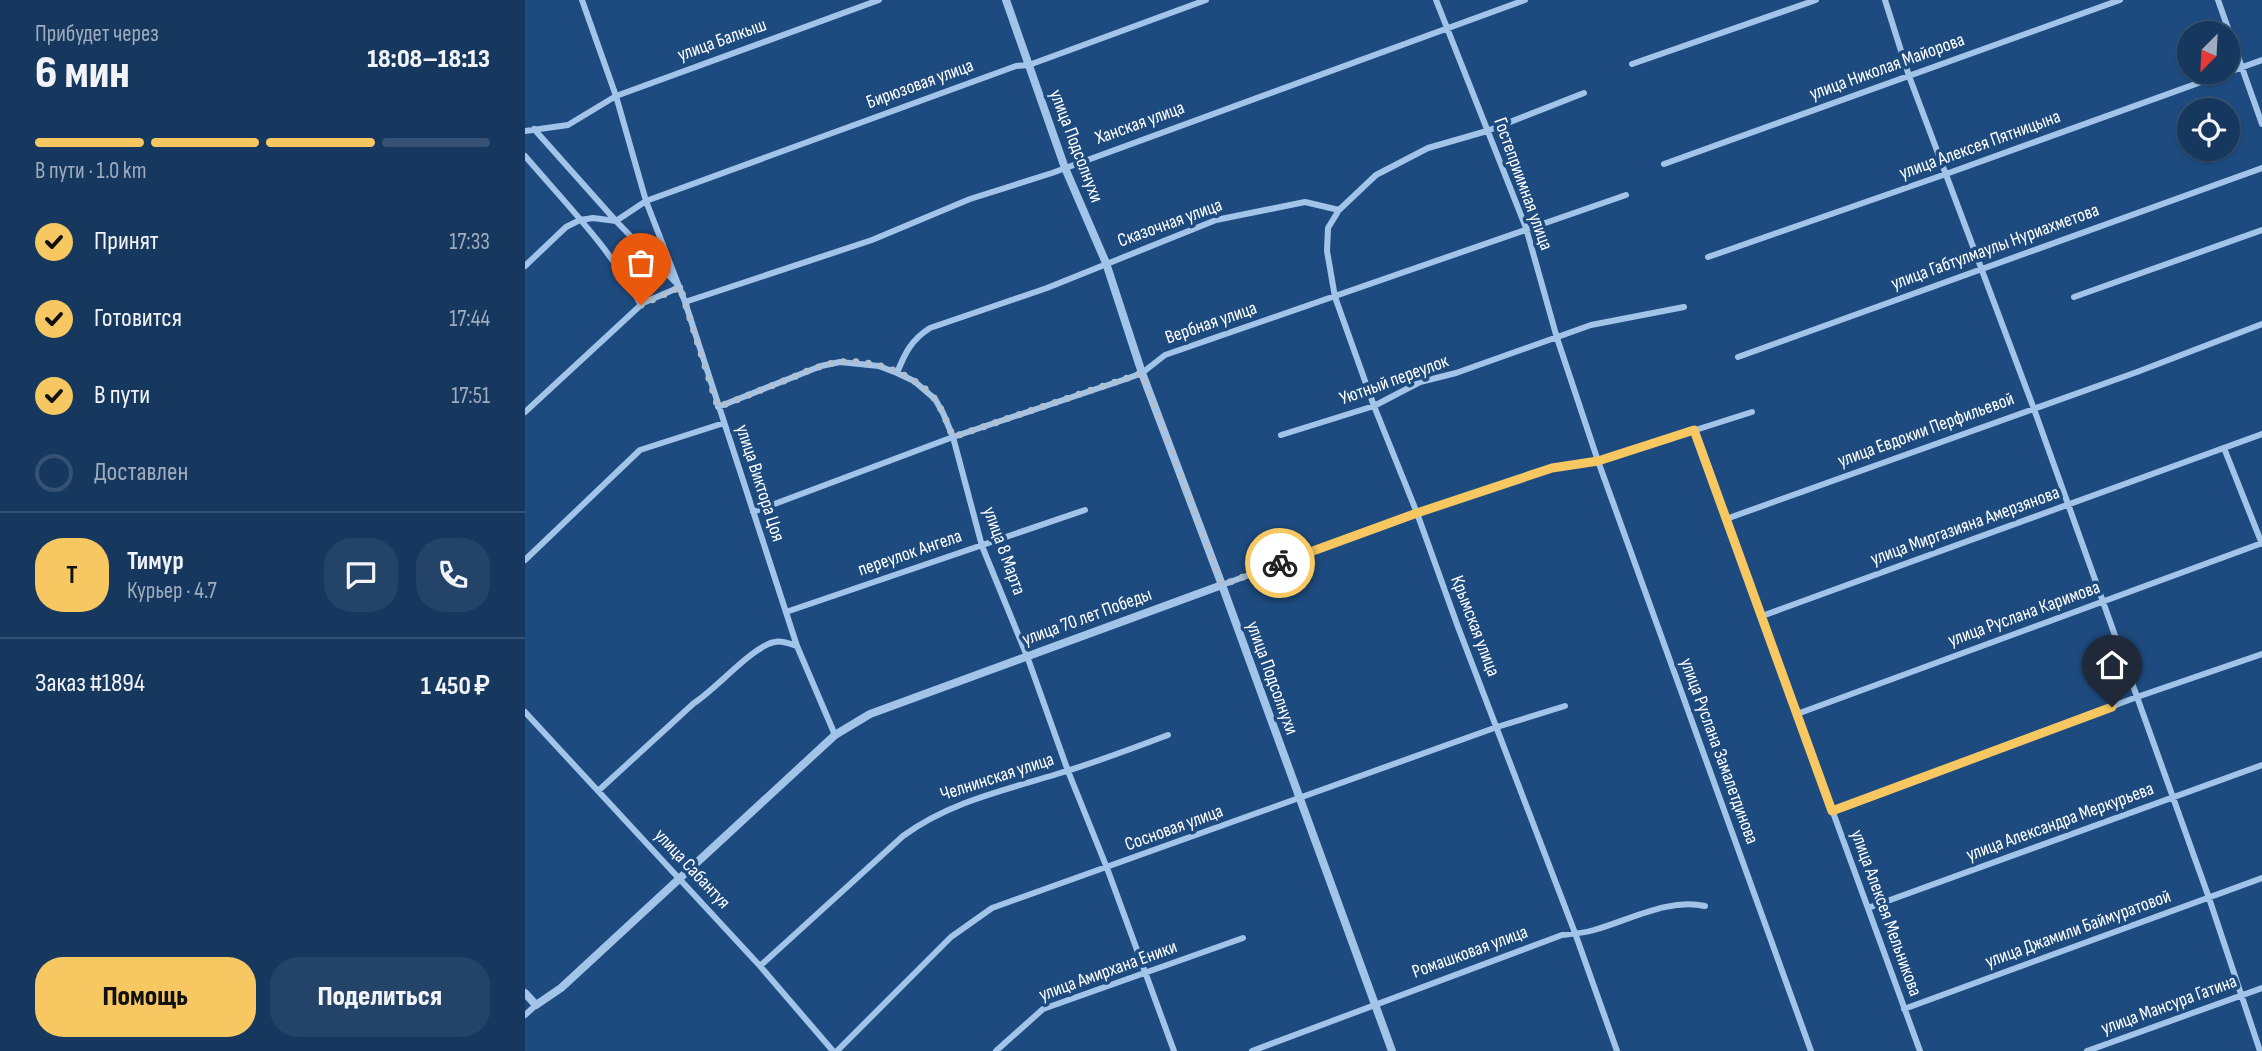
<!DOCTYPE html>
<html lang="ru">
<head>
<meta charset="utf-8">
<style>
	:root { --surface:#16385f; --page:#234368; --text:#f1f3f6; --muted:#9eacbd; --line:#355274; --accent:#f7c761 }
	body { margin:0; font-family:"Sofia Sans Condensed",sans-serif; background:var(--page); color:var(--text); height:100vh; display:flex; flex-direction:column; font-size:26px; white-space:nowrap }
	* { box-sizing:border-box; margin:0 }
	p { font-size:23px; color:var(--muted) }
	.icon { flex:none; width:38px; height:38px; fill:none; stroke:currentColor; stroke-width:2; stroke-linecap:round; stroke-linejoin:round }
	.map { position:relative; flex:1; overflow:hidden }
	.side { display:flex; flex-direction:column; background:var(--surface); width:525px }
	.side>* { flex:none }
	.needle { width:46px; rotate:204deg }
	.tools { position:absolute; left:1652px; top:21px; display:grid; gap:14px }
	.tools a { display:grid; place-items:center; width:63px; height:63px; border-radius:50%; background:var(--surface); box-shadow:0 2px 5px #0004,0 0 0 2px var(--line); font-size:35px }
	.pin { position:absolute; display:grid; place-items:center; width:60px; height:60px; color:#fff; margin:-72px -30px; border-radius:50% 50% 50% 0; rotate:-45deg; box-shadow:0 0 7px #0007 }
	.pin .icon { rotate:45deg }
	.courier { position:absolute; display:grid; place-items:center; width:70px; height:70px; margin:-35px; border:5px solid #f7c761; border-radius:50%; background:#fff; color:#222; box-shadow:0 2px 9px #0007 }
	.summary em { font-style:normal; font-weight:800 }
	.summary div { display:flex; flex-direction:column-reverse }
	.summary { display:flex; align-items:center; justify-content:space-between; height:119px; padding:0 35px }
	h1 { font-size:46px; font-weight:800; line-height:52px }
	.bar { display:grid; grid-template-columns:repeat(4,1fr); gap:10px 7px; align-content:center; height:84px; padding:0 35px }
	.bar i { height:9px; border-radius:5px; background:var(--line) }
	.bar .selected { background:var(--accent) }
	.bar p { grid-column:span 4 }
	.line { display:flex; align-items:center; gap:18px; padding:0 35px; border-top:2px solid var(--line) }
	.line div { flex:1 }
	.round { display:grid; place-items:center; flex:none; width:74px; height:74px; border-radius:28px; background:var(--page) }
	ol { padding:0 35px; list-style:none }
	li { display:flex; align-items:center; gap:21px; height:77px }
	li p { margin-inline-start:auto }
	li .icon { padding:7px; border-radius:50%; background:var(--accent); color:#111; stroke-width:4 }
	li:last-child { color:var(--muted) }
	li i { width:38px; height:38px; border:4px solid var(--line); border-radius:50% }
	.cta { display:flex; gap:14px; margin-top:auto; padding:14px 35px }
	.cta a { flex:1; height:80px; border-radius:28px; background:var(--accent); color:#111; font-size:28px; font-weight:800; line-height:80px; text-align:center }
	.cta a+a { background:var(--page); color:var(--text) }
	main { display:flex; flex:1; min-height:0 }
	.map>svg:first-child { display:block }
	.lines { fill:none; stroke-linecap:round; stroke-linejoin:round }
	.minor { stroke:#a2c4e8; stroke-width:6 }
	.tertiary { stroke:#a2c4e8; stroke-width:8 }
	.done { stroke:#b0c0d2; stroke-width:7; stroke-dasharray:0 12.6 }
	.route { stroke:#f7c761; stroke-width:9 }
	.labels { text-anchor:middle; dominant-baseline:central; stroke-width:7; stroke-linejoin:round; paint-order:stroke }
	.street-label { font-size:19px; fill:#fff; stroke:#1e4b7f }
</style>
</head>
<body>
<main>
<section class="side">
<div class="summary"><div><h1>6 мин</h1><p>Прибудет через</p></div><em>18:08–18:13</em></div>
<div class="bar"><i class="selected"></i><i class="selected"></i><i class="selected"></i><i></i><p>В пути · 1.0 km</p></div>
<ol>
<li><svg class="icon" aria-label="check" viewBox="0 0 24 24"><path d="M5 12l5 5 9-10"/></svg>Принят<p>17:33</p></li>
<li><svg class="icon" aria-label="check" viewBox="0 0 24 24"><path d="M5 12l5 5 9-10"/></svg>Готовится<p>17:44</p></li>
<li><svg class="icon" aria-label="check" viewBox="0 0 24 24"><path d="M5 12l5 5 9-10"/></svg>В пути<p>17:51</p></li>
<li><i></i>Доставлен</li>
</ol>
<div class="line" style="height:126px"><b class="round" style="background:var(--accent);color:#111">Т</b><div><b>Тимур</b><p>Курьер · 4.7</p></div><a class="round"><svg class="icon" aria-label="chat" viewBox="0 0 24 24"><path d="M4 5h16v11H9l-5 4z"/></svg></a><a class="round"><svg class="icon" aria-label="phone" viewBox="0 0 24 24"><path d="M5 4h4l2 5-3 2q2 4 5 5l2-3 5 2v4C11 20 4 13 5 4z"/></svg></a></div>
<div class="line" style="height:91px"><div>Заказ #1894</div><b>1 450 ₽</b></div>
<div class="cta"><a>Помощь</a><a>Поделиться</a></div>
</section>
<div class="map">
<svg width="1737" height="1051" viewBox="0 0 1737 1051">
	<rect width="100%" height="100%" fill="#1e4b7f"/>
	<g class="lines">
		<path class="minor" d="M57,0l34,96 30,105 39,101 112,344 38,89
			M911,0l90,228 31,110 41,123 213,590
			M1360,0l24,76 125,333 175,489 51,153
			M1693,0l44,124
			M1107,64l184,-64
			M1059,93l-97,38 -59,17 -52,27 -37,35 -11,18 -1,23 8,46 39,109 43,107 41,114 117,306 42,118
			M0,131l43,-6 48,-29 263,-96
			M0,156c42,49 85,92 116,149
			M1139,164l456,-164
			M1183,257l238,-83 316,-114
			M0,266l41,-39 14,-7 13,-2 23,3 30,-20 370,-135 13,-1 177,-65
			M1549,297l188,-67
			M160,302l187,-62 98,-41 82,-26 473,-173
			M1213,357l524,-189
			M372,373c8,-20 14,-33 33,-45l117,-40 169,-68 89,-18 34,8
			M193,407l103,-41 19,-4 39,4 18,7 17,8 21,18 8,14 10,24 29,109 45,110 41,115 39,97 67,183
			M0,412l118,-109 37,-16 -64,-66 -82,-92
			M1169,431l226,620
			M756,435l93,-29 46,-24 36,-9 135,-48 93,-18
			M1699,448l38,96
			M228,512l200,-75 173,-58 16,-6 23,-18 461,-160
			M1201,519l411,-147 125,-48
			M0,560l115,-110 84,-27
			M697,585l195,-72 135,-45 46,-7 154,-49
			M261,612l299,-102
			M1237,616l500,-182
			M0,712l235,254 73,85
			M1272,714l465,-171
			M73,791l96,-88c21,-13 60,-58 81,-61 7,-2 15,2 22,4
			M1307,811l305,-114 125,-43
			M1343,908l394,-143
			M235,966l143,-130c47,-34 99,-45 154,-62 37,-11 74,-25 111,-39
			M1379,1009l358,-131
			M0,1015l11,-10
			M312,1051l114,-114 41,-29 505,-181 68,-21
			M471,1051l47,-42 200,-71
			M727,1051l310,-116c11,-1 22,-2 32,-5 36,-10 74,-32 111,-24
			M1562,1051l175,-63"/>
		<path class="tertiary" d="M481,0l59,168 41,95 36,110 80,212 170,466
			M0,993l11,12 25,-17 274,-253 35,-21 352,-129"/>
	</g>
	<g class="lines">
		<path class="done" d="M116,305l39,-18 38,120c24,-9 47,-19 71,-28 16,-7 33,-15 51,-17 32,-3 73,11 94,36 9,12 13,25 19,39l189,-64 80,212 58,-22"/>
		<path class="route" d="M755,563l137,-50 135,-45 46,-7 96,-31 138,381 280,-104"/>
	</g>
	<g class="labels">
		<g class="street-label">
			<text transform="translate(197 40) rotate(-20)">улица Балкыш</text>
			<text transform="translate(1362 67) rotate(-20)">улица Николая Майорова</text>
			<text transform="translate(395 84) rotate(-20)">Бирюзовая улица</text>
			<text transform="translate(615 123) rotate(-20)">Ханская улица</text>
			<text transform="translate(1455 145) rotate(-20)">улица Алексея Пятницына</text>
			<text transform="translate(551 146) rotate(69)">улица Подсолнухи</text>
			<text transform="translate(998 184) rotate(70)">Гостеприимная улица</text>
			<text transform="translate(645 223) rotate(-20)">Сказочная улица</text>
			<text transform="translate(1470 247) rotate(-20)">улица Габтулмаулы Нуриахметова</text>
			<text transform="translate(686 323) rotate(-19)">Вербная улица</text>
			<text transform="translate(869 380) rotate(-20)">Уютный переулок</text>
			<text transform="translate(1401 430) rotate(-20)">улица Евдокии Перфильевой</text>
			<text transform="translate(235 483) rotate(72)">улица Виктора Цоя</text>
			<text transform="translate(1440 526) rotate(-20)">улица Миргазияна Амерзянова</text>
			<text transform="translate(479 551) rotate(70)">улица 8 Марта</text>
			<text transform="translate(385 553) rotate(-19)">переулок Ангела</text>
			<text transform="translate(1499 614) rotate(-20)">улица Руслана Каримова</text>
			<text transform="translate(562 617) rotate(-20)">улица 70 лет Победы</text>
			<text transform="translate(950 626) rotate(69)">Крымская улица</text>
			<text transform="translate(747 678) rotate(70)">улица Подсолнухи</text>
			<text transform="translate(1194 751) rotate(70)">улица Руслана Замалетдинова</text>
			<text transform="translate(472 777) rotate(-18)">Челнинская улица</text>
			<text transform="translate(1535 822) rotate(-20)">улица Александра Меркурьева</text>
			<text transform="translate(649 828) rotate(-20)">Сосновая улица</text>
			<text transform="translate(167 869) rotate(47)">улица Сабантуя</text>
			<text transform="translate(1361 913) rotate(70)">улица Алексея Мельникова</text>
			<text transform="translate(1553 929) rotate(-20)">улица Джамили Баймуратовой</text>
			<text transform="translate(945 952) rotate(-20)">Ромашковая улица</text>
			<text transform="translate(583 971) rotate(-20)">улица Амирхана Еники</text>
			<text transform="translate(1644 1005) rotate(-20)">улица Мансура Гатина</text>
		</g>
	</g>
</svg>
<div class="tools">
<a><svg class="needle" viewBox="-14 -14 28 28"><path d="M0-13l5 13h-10z" fill="#e53935"/><path d="M0 13l5-13h-10z" fill="#9eacbd"/></svg></a>
<a><svg class="icon" aria-label="locate" viewBox="0 0 24 24"><circle cx="12" cy="12" r="6"/><path d="M12 2v4M12 18v4M2 12h4M18 12h4"/></svg></a>
</div>
<div class="pin" style="left:116px;top:305px;background:#ea580c"><svg class="icon" aria-label="bag" viewBox="0 0 24 24"><path d="M5 8h14l-1 12H6zM9 8a3 3 0 0 1 6 0"/></svg></div>
<div class="pin" style="left:1587px;top:707px;background:#1f2937"><svg class="icon" aria-label="home" viewBox="0 0 24 24"><path d="M3 11l9-7 9 7M6 9v11h12V9"/></svg></div>
<div class="courier" style="left:755px;top:563px"><svg class="icon" aria-label="bike" viewBox="0 0 24 24"><circle cx="6" cy="16" r="4"/><circle cx="18" cy="16" r="4"/><path d="M6 16l4-8h5l3 8M10 8l3 8H6M13 5h3"/></svg></div>
</div>
</main>
</body>
</html>
